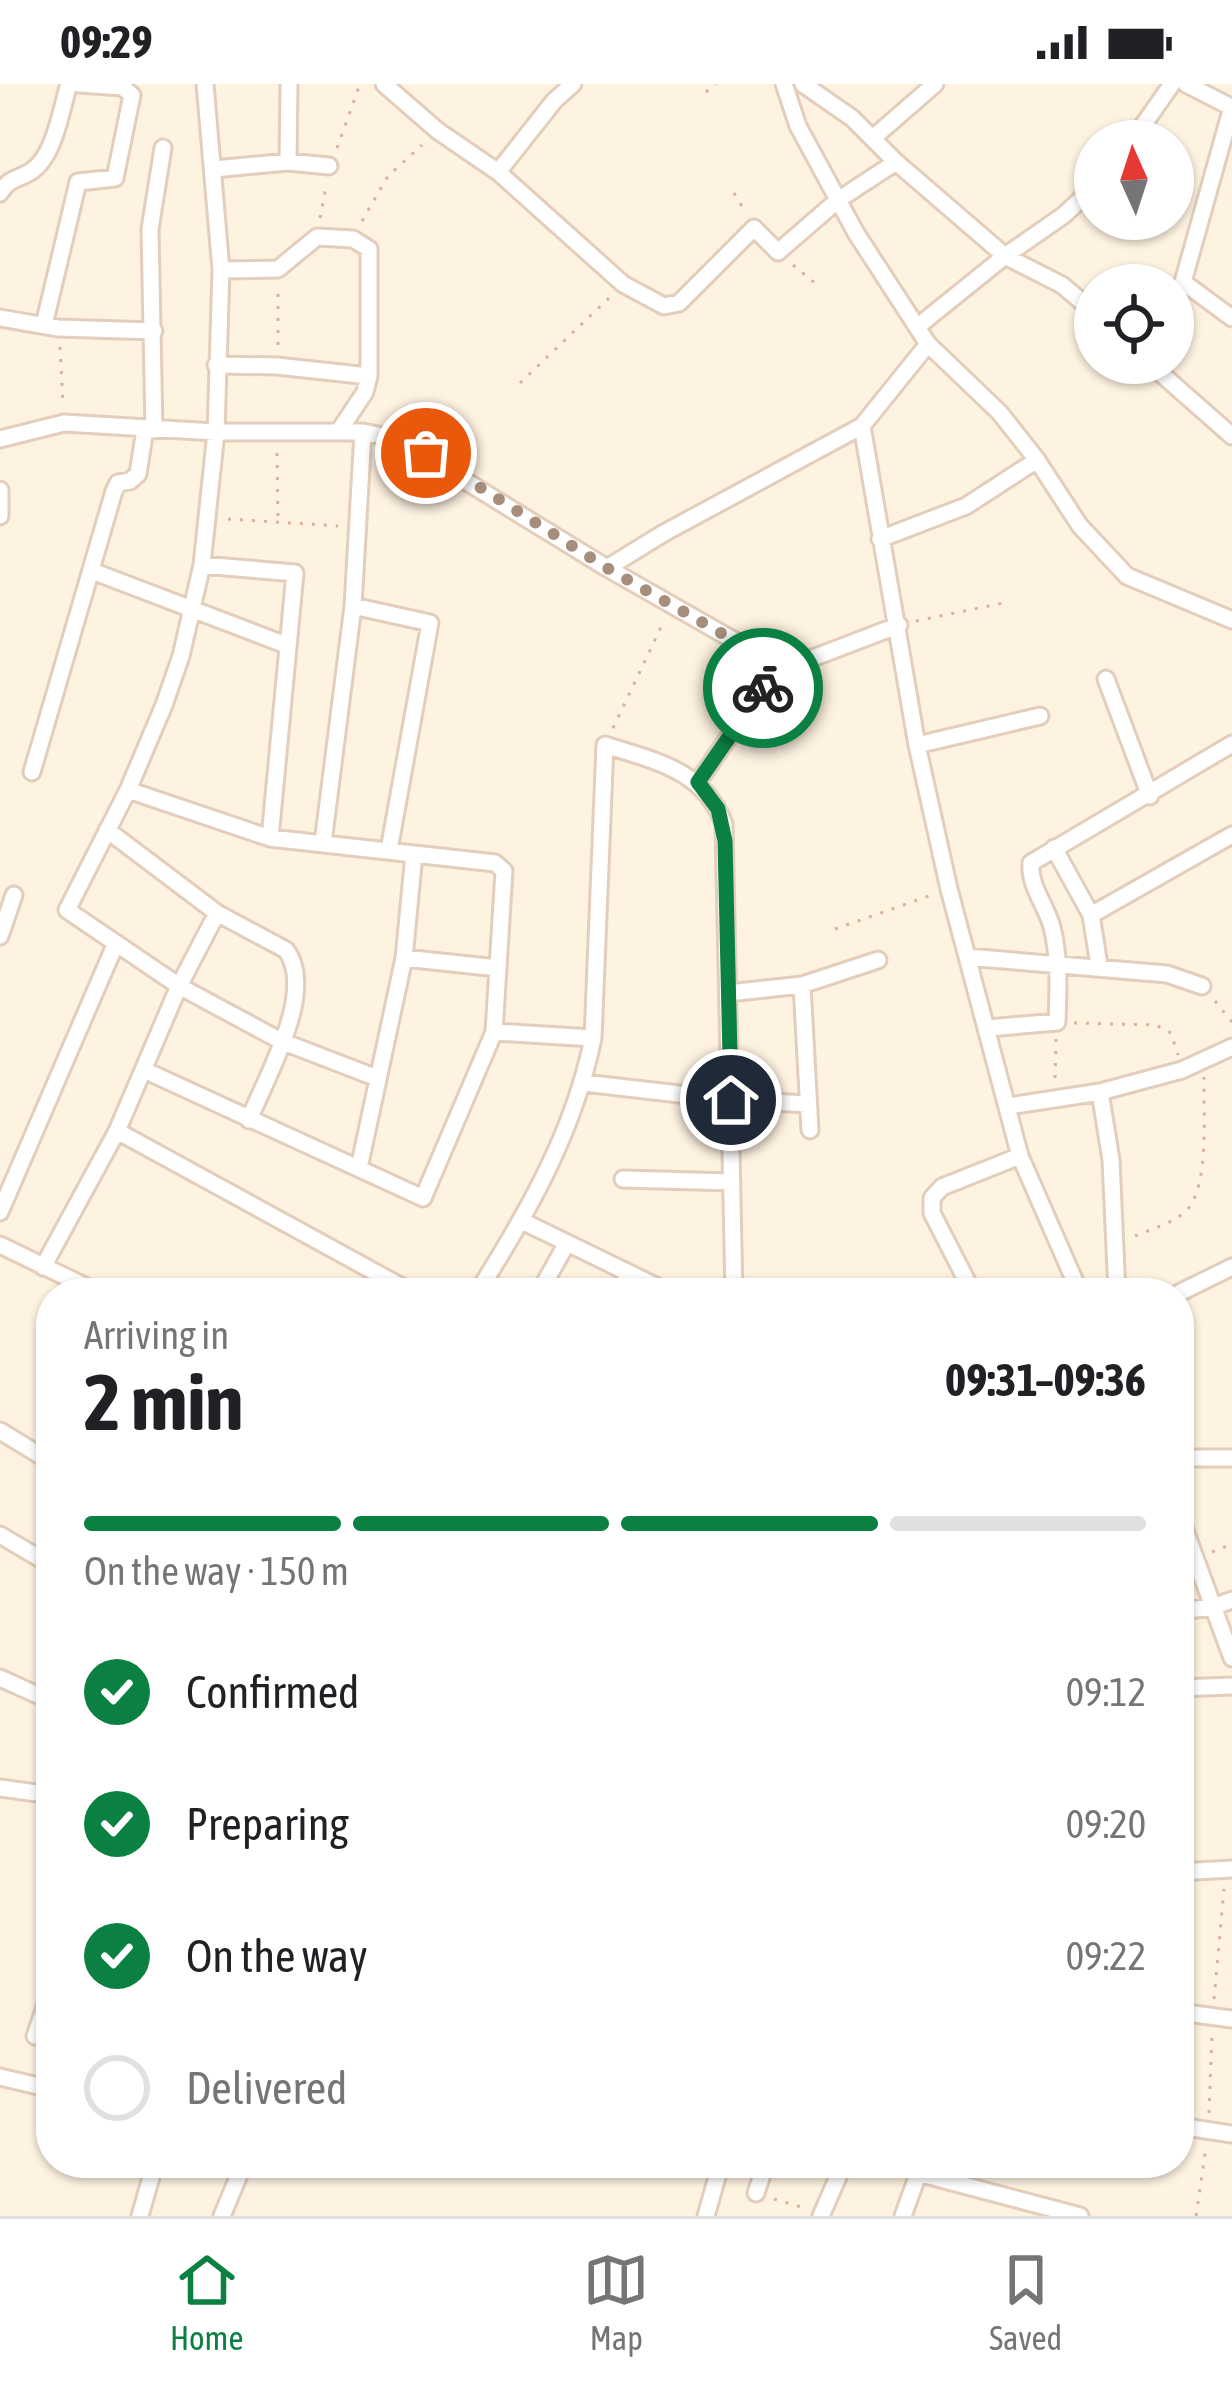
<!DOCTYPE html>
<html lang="en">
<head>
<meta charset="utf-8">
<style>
	:root { --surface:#fff; --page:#f2f2f2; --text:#202124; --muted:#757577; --line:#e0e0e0; --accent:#0b8043 }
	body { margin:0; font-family:"Asap Condensed",sans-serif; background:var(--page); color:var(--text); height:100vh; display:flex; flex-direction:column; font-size:45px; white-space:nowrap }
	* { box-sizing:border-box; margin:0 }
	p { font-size:39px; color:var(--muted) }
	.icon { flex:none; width:66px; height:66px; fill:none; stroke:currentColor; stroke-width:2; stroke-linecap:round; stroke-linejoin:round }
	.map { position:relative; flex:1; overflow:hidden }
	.panel { position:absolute; left:36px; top:1194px; width:1158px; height:900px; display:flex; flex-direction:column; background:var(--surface); border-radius:48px; box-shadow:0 3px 9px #0004 }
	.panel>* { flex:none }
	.needle { width:78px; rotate:357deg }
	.tools { position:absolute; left:1074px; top:36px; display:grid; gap:24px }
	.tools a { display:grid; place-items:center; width:120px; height:120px; border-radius:50%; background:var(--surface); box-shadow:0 3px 9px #0004; font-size:60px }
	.pin { position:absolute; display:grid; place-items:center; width:102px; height:102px; color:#fff; margin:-51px; border:6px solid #fff; border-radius:50%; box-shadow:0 3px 12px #0007 }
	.courier { position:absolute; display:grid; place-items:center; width:120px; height:120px; margin:-60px; border:9px solid #0b8043; border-radius:50%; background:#fff; color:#222; box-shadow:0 3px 15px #0007 }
	.head em { font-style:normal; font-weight:700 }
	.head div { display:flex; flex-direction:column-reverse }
	.head { display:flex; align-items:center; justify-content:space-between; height:204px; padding:0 48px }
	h1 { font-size:78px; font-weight:700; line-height:90px }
	.bar { display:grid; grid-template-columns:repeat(4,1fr); gap:18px 12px; align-content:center; height:144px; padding:0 48px }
	.bar i { height:15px; border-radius:9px; background:var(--line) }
	.bar .selected { background:var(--accent) }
	.bar p { grid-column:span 4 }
	ol { padding:0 48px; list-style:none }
	li { display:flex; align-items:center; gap:36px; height:132px }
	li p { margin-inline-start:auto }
	li .icon { padding:12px; border-radius:50%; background:var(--accent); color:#fff; stroke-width:4 }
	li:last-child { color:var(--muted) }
	li i { width:66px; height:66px; border:6px solid var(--line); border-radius:50% }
	.status { display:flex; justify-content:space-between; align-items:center; height:84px; padding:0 60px; background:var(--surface); direction:ltr }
	.status svg { height:33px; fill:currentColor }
	.dock { display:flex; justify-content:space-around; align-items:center; height:168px; border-top:3px solid var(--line); background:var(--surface); font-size:33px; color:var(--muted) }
	.dock a { display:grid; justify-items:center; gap:6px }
	.dock .selected { color:var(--accent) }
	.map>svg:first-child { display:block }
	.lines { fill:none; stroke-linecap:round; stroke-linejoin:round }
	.minor-casing { stroke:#e3cebc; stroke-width:21 }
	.path { stroke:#dab19a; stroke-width:3; stroke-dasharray:3 9; stroke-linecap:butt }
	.minor { stroke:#fff; stroke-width:15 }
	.done { stroke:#a68d7c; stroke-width:12; stroke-dasharray:0 21.6 }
	.route { stroke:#0b8043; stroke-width:15 }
</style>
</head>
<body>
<div class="status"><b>09:29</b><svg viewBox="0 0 49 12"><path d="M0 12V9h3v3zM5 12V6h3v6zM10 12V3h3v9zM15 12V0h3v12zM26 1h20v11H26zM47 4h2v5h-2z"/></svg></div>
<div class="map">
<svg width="1232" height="2132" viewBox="0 0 1232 2132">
	<rect width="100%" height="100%" fill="#fef2e1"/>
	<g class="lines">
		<g class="minor-casing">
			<path id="minor" d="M205,0l16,186 -5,162 -14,133 -21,91 -17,49 -36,85 -61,120 112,76 102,55 96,37
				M384,0l54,47 60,41 125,112 41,22 15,-3 75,-75 24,24 60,-52 58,-38
				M784,0l14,42 58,107 72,111 72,69 37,47 43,66 47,50 105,44
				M803,0l49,34 44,44 109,94 57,29 33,28
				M1186,0l45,23
				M874,53l61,-53
				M1132,57l40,-57
				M288,78l1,-78
				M214,85l74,-7 41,4
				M498,88l56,-71 19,-17
				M0,109c9,-15 17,-13 30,-21 25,-15 31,-63 39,-88
				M221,186l57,-1 39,-32 36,2 16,10v127l-4,16 -26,39
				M1183,198l49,36
				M1173,220l10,-22 49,-175
				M0,234l58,10 96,3
				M44,241l34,-143 37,-4 17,-83 -10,-8 -43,-3
				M917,243l88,-71 59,-41 31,-29
				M1149,279l83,73
				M216,281l61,1 92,10
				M862,342l55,319 32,144 71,267 60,137
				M154,346l-4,-201 13,-81
				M0,355l64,-16 152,9h147l34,7 210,129 177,101
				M0,406v26
				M880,455l86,-33 71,-46
				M202,481l93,8 -25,265
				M607,484l57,-35 198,-107 66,-82
				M92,487l194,74
				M353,522l77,17 -41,227
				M1106,595l44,117
				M917,661l123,-29
				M32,688l82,-281 4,-8 12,-2 8,-7 7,-45
				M698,698l61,-89 25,-24 115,-44
				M128,706l142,48 225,25 9,8 -10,161 -71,166 -279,-128
				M107,746l110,83 69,37c31,41 -20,127 -37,170
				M323,759l30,-237 10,-174
				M1054,764l37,67 8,50
				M1091,831l141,-80
				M0,852l14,-41
				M967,873l200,17 35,12
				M404,874l94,10
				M802,901l8,145
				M728,909l74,-8 76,-25
				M988,944l69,-6c1,-32 3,-63 -5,-95 -6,-22 -23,-41 -21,-64l201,-119
				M494,948l99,6
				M584,999l147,17 77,4
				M1100,1008l11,68 6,133
				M1009,1022l91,-14 82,-22 50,-23
				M117,1047l296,162
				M359,1084l45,-210 10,-104
				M623,1095l109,3
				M0,1128l116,-269
				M522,1137l148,72
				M0,1161l99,48
				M43,1183l74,-136 62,-145 38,-73
				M477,1209c51,-81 97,-161 116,-255l12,-293c50,16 99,25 119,79l10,469
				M539,1209l28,-50
				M619,1209l9,-19
				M973,1209l-41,-80v-15l10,-11 78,-31
				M1179,1209l53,-26
				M0,1347l51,31
				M1179,1374h53
				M1179,1430l53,144
				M0,1451l51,30
				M1179,1527l34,-4 19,-7
				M0,1594l51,23
				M1179,1604l53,-2
				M0,1704l51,7
				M1179,1788l53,-3
				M1179,1928l53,7
				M35,1952l16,-46
				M0,1993l51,12
				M1179,2042l53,8
				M900,2079l18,10 162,43
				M756,2109l10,-30
				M140,2132l15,-53
				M222,2132l22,-53
				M706,2132l15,-53
				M821,2132l23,-53
				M903,2132l18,-50"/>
		</g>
		<path class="path" d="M706,8l10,-8
			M337,64l23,-64
			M734,109l10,17
			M320,134l6,-32
			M362,137l26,-45 34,-31
			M793,181l23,19
			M278,261v-56
			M60,263l3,57
			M520,299l89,-85
			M277,369l1,68
			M228,435l110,7
			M916,537l92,-19
			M613,644l50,-105
			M835,845l94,-33
			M1215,917l17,21
			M1074,939l82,2 15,8 7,22
			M1055,994l1,-39
			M1135,1152c16,-7 39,-13 52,-26 23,-26 16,-99 17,-133
			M1212,1468l20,-8
			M1214,1915l10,-110
			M1209,2029l3,-80
			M774,2115l31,9
			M1196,2132l10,-69"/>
		<use href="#minor" class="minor"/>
	</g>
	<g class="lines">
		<path class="done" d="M426,369l181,115 177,101 -21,19"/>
		<path class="route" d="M731,1016l-6,-259 -7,-32 -20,-27 65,-94"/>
	</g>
</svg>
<div class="tools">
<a><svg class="needle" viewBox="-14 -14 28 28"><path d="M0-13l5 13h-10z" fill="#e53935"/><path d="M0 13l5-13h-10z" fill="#757577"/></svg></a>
<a><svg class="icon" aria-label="locate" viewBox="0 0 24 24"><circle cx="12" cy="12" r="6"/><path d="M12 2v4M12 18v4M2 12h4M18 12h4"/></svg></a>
</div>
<div class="pin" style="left:426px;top:369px;background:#ea580c"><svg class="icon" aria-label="bag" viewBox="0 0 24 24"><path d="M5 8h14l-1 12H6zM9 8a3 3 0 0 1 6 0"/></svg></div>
<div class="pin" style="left:731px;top:1016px;background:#1f2937"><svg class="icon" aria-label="home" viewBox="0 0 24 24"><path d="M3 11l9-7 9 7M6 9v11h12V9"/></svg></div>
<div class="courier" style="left:763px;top:604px"><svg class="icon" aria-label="bike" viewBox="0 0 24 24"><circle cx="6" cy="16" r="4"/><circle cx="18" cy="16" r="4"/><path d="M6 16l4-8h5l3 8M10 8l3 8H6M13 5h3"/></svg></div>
<section class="panel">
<div class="head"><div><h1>2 min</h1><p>Arriving in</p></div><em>09:31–09:36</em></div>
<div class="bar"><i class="selected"></i><i class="selected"></i><i class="selected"></i><i></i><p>On the way · 150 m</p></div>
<ol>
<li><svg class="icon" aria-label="check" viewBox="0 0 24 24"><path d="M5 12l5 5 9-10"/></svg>Confirmed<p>09:12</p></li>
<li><svg class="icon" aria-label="check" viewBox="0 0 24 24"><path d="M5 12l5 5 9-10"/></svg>Preparing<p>09:20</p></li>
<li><svg class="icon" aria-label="check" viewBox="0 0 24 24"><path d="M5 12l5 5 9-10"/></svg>On the way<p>09:22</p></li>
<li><i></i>Delivered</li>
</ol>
</section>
</div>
<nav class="dock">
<a class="selected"><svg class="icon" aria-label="home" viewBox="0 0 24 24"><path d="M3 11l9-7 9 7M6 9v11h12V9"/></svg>Home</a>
<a><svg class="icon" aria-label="map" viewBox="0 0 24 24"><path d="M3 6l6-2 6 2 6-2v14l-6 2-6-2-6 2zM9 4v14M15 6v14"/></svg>Map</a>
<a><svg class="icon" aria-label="saved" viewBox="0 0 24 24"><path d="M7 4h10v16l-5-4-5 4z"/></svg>Saved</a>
</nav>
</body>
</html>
